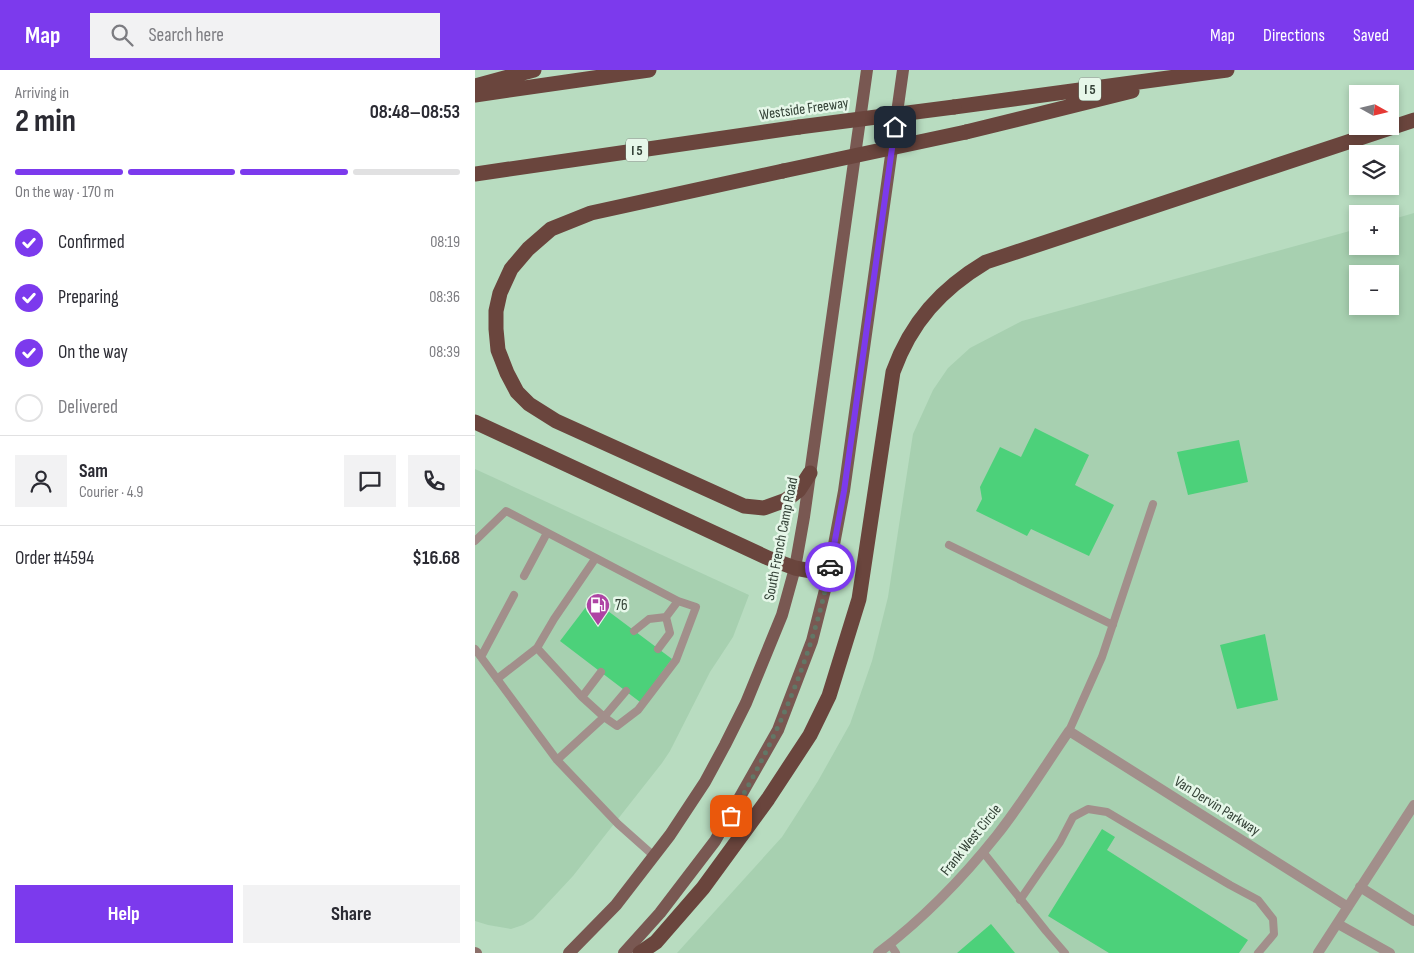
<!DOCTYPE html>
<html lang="en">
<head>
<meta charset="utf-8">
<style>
	:root { --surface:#fff; --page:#f2f2f3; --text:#2b2b33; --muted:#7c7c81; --line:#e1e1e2; --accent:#7c3aed }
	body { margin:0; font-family:"Sofia Sans Condensed",sans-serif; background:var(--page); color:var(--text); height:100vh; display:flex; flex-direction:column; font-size:19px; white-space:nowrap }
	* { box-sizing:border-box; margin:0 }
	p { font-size:16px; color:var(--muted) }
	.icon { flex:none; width:28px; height:28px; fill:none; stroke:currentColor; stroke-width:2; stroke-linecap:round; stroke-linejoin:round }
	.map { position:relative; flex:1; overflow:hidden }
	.details { display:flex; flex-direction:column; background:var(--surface); width:475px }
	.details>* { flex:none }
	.needle { width:32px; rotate:98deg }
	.tools { position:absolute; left:874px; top:15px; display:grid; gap:10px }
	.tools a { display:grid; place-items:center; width:50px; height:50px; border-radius:0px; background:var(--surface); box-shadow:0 2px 8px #0003; font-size:25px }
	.pin { position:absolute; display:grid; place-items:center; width:42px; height:42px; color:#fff; margin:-21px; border-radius:10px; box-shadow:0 2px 8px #0006 }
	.courier { position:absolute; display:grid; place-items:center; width:50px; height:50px; margin:-25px; border:4px solid #7c3aed; border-radius:50%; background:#fff; color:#222; box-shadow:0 1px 6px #0007 }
	.head em { font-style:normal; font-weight:700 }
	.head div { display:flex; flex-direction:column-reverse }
	.head { display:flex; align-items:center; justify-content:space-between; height:85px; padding:0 15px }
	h1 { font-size:32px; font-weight:700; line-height:38px }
	.bar { display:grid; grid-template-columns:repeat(4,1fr); gap:8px 5px; align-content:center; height:60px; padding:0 15px }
	.bar i { height:6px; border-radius:4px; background:var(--line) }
	.bar .current { background:var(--accent) }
	.bar p { grid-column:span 4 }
	.line { display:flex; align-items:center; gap:12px; padding:0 15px; border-top:1px solid var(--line) }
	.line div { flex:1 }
	.round { display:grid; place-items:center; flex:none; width:52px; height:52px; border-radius:0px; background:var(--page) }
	ol { padding:0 15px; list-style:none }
	li { display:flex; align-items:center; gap:15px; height:55px }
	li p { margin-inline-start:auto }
	li .icon { padding:5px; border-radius:50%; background:var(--accent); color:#fff; stroke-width:4 }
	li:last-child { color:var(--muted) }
	li i { width:28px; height:28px; border:2px solid var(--line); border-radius:50% }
	.button { display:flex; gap:10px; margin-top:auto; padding:10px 15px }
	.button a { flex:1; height:58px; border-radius:0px; background:var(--accent); color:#fff; font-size:20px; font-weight:700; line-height:58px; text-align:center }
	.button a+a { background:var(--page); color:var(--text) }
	header { display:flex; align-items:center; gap:30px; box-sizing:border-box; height:70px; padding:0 25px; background:var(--accent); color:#fff }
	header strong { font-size:24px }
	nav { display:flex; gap:28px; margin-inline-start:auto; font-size:18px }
	.search { width:350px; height:45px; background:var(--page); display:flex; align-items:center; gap:12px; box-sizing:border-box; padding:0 18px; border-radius:0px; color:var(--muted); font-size:19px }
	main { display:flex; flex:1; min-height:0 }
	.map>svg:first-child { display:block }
	.built { fill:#a7d0b0; fill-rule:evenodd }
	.building { fill:#4cd17a }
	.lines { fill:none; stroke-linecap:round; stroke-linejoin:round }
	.service { stroke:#a28f8b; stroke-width:8 }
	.minor { stroke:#a28f8b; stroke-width:10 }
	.secondary { stroke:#8b6f69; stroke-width:10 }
	.primary { stroke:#795852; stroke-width:12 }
	.motorway { stroke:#6a453d; stroke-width:15 }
	.motorway-bridge { stroke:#6a453d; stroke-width:15 }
	.done { stroke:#627766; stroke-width:5; stroke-dasharray:0 9 }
	.route { stroke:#7c3aed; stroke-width:6 }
	.labels { text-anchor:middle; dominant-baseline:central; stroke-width:5; stroke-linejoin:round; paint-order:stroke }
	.shield { fill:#e6f7e9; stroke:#69786c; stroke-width:1 }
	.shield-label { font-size:14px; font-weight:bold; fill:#334136 }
	.street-label { font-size:15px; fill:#334136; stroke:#e6f7e9 }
	.poi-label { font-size:15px; fill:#334136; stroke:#e6f7e9; text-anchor:start }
</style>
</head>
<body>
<header>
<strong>Map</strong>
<div class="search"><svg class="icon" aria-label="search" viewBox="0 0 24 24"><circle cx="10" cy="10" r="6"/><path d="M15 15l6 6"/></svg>Search here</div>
<nav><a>Map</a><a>Directions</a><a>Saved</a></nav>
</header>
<main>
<section class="details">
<div class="head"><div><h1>2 min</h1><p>Arriving in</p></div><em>08:48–08:53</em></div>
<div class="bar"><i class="current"></i><i class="current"></i><i class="current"></i><i></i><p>On the way · 170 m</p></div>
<ol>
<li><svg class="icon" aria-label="check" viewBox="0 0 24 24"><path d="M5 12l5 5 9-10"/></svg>Confirmed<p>08:19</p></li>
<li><svg class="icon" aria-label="check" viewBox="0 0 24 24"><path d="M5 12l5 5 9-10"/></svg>Preparing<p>08:36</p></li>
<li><svg class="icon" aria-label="check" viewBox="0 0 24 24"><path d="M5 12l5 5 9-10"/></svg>On the way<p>08:39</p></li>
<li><i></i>Delivered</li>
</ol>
<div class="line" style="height:90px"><a class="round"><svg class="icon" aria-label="person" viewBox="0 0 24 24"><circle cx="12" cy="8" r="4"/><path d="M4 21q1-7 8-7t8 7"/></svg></a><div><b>Sam</b><p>Courier · 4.9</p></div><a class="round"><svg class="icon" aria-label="chat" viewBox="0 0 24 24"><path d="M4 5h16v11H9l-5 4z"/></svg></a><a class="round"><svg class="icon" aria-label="phone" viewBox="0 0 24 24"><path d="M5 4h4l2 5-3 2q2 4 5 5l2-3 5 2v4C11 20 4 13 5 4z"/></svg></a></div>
<div class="line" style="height:65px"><div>Order #4594</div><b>$16.68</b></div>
<div class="button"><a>Help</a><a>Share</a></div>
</section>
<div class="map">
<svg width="939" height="883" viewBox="0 0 939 883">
	<rect width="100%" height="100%" fill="#b8dcc0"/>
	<path class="built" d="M939,143v740h-737l105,-116 36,-56 32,-57 22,-63 16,-64 25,-163 20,-44 15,-22 22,-20 52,-27 335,-92v17h33v-26zM882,204h33v32h-33z
		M0,399l274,126 -16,42 -23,35 -40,79 -8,12 -89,113 -40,43 -10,6 -12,4 -23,-4 -13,-4z"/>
	<path class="building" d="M560,358l54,27 -14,30 39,20 -25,51 -58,-27 -4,7 -51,-25 6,-12 -2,-12 20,-40 21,10z
		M764,370l9,42 -60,13 -11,-43z
		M117,529l80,60 -32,43 -80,-61z
		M790,564l13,66 -41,9 -17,-64z
		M627,759l13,8 -8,13 141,90 -9,13h-130l-61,-37z
		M516,854l24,29h-58z"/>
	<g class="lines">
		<path class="service" d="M0,471l31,-30 172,90 18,6 -20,53 -38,50 -21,16 -13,-9 -22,-20 19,-25
			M474,475l164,80
			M49,506l23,-43
			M159,561l15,-12 17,-2 12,-16
			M62,578l45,49
			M0,579l82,111 61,64 36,32
			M183,579l12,-16 -4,-16
			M6,587l33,-62
			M22,609l40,-31 17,-29 41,-60
			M594,661l33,-74 51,-153
			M82,690l47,-43 22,-26
			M508,782l63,79 19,22
			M545,830l40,-58 13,-25 15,-8 19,3 123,73 28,15 15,19 1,15 -16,19
			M415,874l6,9"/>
		<path class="minor" d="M885,817l54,34
			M863,854l52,29
			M403,883c45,-34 84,-74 119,-118 26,-33 48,-69 72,-104l279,176
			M843,883l96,-148"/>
		<path class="secondary" d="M0,882l2,1"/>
		<path class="primary" d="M94,883l47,-48 54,-70 35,-53 20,-37 21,-42 36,-88 13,-47 9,-51 63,-447
			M149,883l36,-40 55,-72 63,-111 34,-89 15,-59 17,-91 59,-421"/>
		<path class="motorway" d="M0,16l59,-16
			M0,25l174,-25
			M479,37l273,-37
			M491,62l166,-41
			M308,101l-192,42 -40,16 -23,20 -17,20 -11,24 -4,18v18l2,21 9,23 10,19 12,12 27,17 188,85 20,2 22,-8 13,-10 11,-17
			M0,104l324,-47
			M0,352l293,136 27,10 33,6
			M165,883l16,-11 47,-54 65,-89 42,-64 19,-39 30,-97 34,-227c18,-50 48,-83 93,-110l428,-142"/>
		<path class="motorway-bridge" d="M324,57l155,-20
			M308,101l183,-39"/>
	</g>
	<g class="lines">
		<path class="done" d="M256,746c46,-78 82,-160 99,-249"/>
		<path class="route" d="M355,497l14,-76 51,-364"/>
	</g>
	<defs>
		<g id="fuel-pin" transform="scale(1.25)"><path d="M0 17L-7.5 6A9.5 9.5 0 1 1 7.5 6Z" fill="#ae44a4" stroke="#e6f7e9"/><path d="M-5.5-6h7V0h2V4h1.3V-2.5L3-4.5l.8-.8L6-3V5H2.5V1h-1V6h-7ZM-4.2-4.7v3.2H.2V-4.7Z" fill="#fff"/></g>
	</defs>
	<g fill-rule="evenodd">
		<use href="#fuel-pin" x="123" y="535"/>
	</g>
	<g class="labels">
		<g class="shield">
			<rect x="604" y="7.5" width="22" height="23" rx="4"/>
			<rect x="151" y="68.5" width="22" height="23" rx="4"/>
		</g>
		<g class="shield-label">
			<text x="615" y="19">I 5</text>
			<text x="162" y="80">I 5</text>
		</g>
		<g class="street-label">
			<text transform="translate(329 39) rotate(-8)">Westside Freeway</text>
			<text transform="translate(306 469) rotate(-79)">South French Camp Road</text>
			<text transform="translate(742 736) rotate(32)">Van Dervin Parkway</text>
			<text transform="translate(496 770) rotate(-51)">Frank West Circle</text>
		</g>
		<g class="poi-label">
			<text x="140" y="535">76</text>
		</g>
	</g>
</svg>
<div class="tools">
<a><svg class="needle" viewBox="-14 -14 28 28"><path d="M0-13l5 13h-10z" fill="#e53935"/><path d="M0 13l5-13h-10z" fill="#7c7c81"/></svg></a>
<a><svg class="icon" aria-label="layers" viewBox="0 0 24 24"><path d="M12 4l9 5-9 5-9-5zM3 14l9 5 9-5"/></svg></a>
<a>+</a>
<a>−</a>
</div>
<div class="pin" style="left:256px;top:746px;background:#ea580c"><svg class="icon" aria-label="bag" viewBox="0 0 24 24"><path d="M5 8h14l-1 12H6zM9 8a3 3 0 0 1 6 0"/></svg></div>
<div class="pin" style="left:420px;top:57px;background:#1f2937"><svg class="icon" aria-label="home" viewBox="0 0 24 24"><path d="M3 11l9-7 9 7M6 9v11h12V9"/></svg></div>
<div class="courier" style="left:355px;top:497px"><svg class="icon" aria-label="car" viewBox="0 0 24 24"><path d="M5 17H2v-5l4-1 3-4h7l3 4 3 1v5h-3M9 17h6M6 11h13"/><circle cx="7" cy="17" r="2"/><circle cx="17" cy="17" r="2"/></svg></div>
</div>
</main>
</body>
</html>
